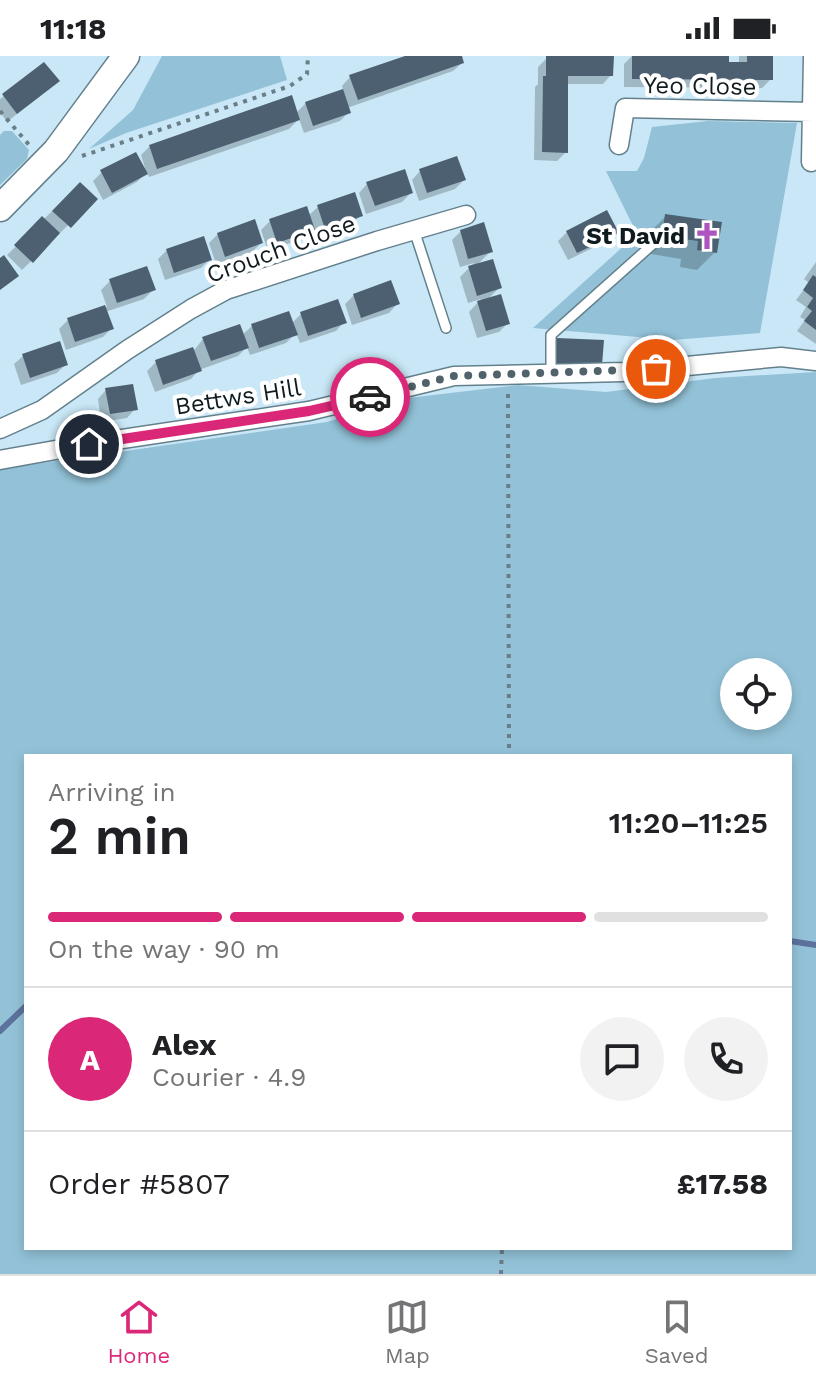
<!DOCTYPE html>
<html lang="en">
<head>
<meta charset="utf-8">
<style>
	:root { --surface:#fff; --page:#f2f2f2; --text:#202124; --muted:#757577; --line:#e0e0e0; --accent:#db2777 }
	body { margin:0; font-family:"Work Sans",sans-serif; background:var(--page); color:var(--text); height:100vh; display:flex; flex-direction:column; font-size:30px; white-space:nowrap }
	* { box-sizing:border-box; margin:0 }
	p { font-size:26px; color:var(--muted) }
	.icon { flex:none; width:44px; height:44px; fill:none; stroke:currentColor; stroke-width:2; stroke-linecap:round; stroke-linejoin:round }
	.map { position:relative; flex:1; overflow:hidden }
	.details { position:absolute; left:24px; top:698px; width:768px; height:496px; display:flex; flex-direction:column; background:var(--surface); border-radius:0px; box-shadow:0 4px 12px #0003 }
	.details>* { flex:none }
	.fabs { position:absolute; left:720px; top:602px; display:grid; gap:16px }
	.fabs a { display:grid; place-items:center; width:72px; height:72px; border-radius:50%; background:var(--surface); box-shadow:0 4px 12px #0003; font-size:40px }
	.pin { position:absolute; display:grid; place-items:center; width:68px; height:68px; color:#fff; margin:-34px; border:4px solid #fff; border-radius:50%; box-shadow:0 2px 8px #0007 }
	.courier { position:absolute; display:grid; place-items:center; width:80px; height:80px; margin:-40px; border:6px solid #db2777; border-radius:50%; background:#fff; color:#222; box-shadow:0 2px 10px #0007 }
	.head em { font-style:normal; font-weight:600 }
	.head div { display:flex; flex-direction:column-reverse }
	.head { display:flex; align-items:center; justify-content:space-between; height:136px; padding:0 24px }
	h1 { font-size:52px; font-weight:600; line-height:60px }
	.bar { display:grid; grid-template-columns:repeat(4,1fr); gap:12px 8px; align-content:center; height:96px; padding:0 24px }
	.bar i { height:10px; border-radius:6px; background:var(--line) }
	.bar .selected { background:var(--accent) }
	.bar p { grid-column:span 4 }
	.line { display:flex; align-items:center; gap:20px; padding:0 24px; border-top:2px solid var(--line) }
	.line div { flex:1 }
	.round { display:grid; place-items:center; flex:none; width:84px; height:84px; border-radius:42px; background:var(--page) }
	.status { display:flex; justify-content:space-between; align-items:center; height:56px; padding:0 40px; background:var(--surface); direction:ltr }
	.status svg { height:22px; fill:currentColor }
	.dock { display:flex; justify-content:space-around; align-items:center; height:112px; border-top:2px solid var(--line); background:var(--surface); font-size:22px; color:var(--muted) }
	.dock a { display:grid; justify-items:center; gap:4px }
	.dock .selected { color:var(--accent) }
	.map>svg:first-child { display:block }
	.green { fill:#93c2d8; fill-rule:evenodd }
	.shadow { fill:#0003 }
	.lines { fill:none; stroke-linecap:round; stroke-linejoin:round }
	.stream { stroke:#5c729d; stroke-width:6 }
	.building { fill:#4d6072 }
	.lane-casing { stroke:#64808d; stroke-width:12 }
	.street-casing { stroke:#64808d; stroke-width:21 }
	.secondary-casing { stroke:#64808d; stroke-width:29 }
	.path { stroke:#697e87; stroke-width:4; stroke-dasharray:4 6; stroke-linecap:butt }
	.lane { stroke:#fff; stroke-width:9 }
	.street { stroke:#fff; stroke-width:18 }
	.secondary { stroke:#fff; stroke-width:26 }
	.done { stroke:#51626b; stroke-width:8; stroke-dasharray:0 14.4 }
	.route { stroke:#db2777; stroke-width:10 }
	.labels { text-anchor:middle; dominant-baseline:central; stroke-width:8; stroke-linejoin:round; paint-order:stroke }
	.street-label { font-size:24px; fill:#101b20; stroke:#fff }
	.poi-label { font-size:24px; font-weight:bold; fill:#101b20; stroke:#fff; text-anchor:end }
</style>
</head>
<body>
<div class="status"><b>11:18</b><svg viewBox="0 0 49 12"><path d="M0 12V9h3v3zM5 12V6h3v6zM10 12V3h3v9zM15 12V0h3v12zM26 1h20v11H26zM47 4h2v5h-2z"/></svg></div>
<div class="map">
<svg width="816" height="1218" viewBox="0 0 816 1218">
	<rect width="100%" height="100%" fill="#c9e7f6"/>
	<path class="green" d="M162,0h118l7,24 -161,53 -37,16 44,-39z
		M708,65l89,2 -37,210 -87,7 -140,-12 104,-94 -31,-63h31l7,-13 8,-31z
		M4,75h8l17,19 -2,9 -27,26v-50z
		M816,316v902h-816v-805l327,-47 81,-24 110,-13 88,7 109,-14zM734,616h44v44h-44zM26,700h764v492h-764z"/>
	<path class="shadow" d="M411,0h48l3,7 -9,8 -106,37 2,4 -9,9 -36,12 -5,-14 -10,10 -140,48 -2,-5 -10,10 -34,18 -10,-19 9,-9 43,-4 -4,-13 9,-9 146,-33 10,-10 37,-13 -1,-4 8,-9z
		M566,0h46l-1,19 -8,9h-37v68l-9,9 -23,-1 1,-73 3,-3v-17l9,-9z
		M632,0l107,8v-8h32v23l-9,9 -138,-1v-23z
		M44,8l4,25 -41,33 -7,-10v-13z
		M420,115l44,9 -9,9 -36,12 -7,-21z
		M80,128l15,15 -73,71 -15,-15z
		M367,128l44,9 -9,9 -36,12 -7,-21z
		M318,151l43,8 -9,9 -36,12 -2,-7 -10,9 -36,13 -7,-21 9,-9 38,-5z
		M666,160l49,36 -18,18 -17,-3 1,-8 -36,-6 3,-19z
		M461,175l30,20 -14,14 22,23 -12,12 21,23 -9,9 -22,6 -8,-26 12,-13 -13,4 -8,-26 14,-14 -14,4 -8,-27z
		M567,176h49l-9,9 -39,19 -10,-19z
		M218,178l43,9 -9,9 -36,12 -7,-21z
		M167,194l43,9 -9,9 -36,12 -7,-21z
		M816,206v82l-19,-13 8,-11 -5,-3 6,-10 -10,-7 13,-17 -5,-4z
		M110,225l43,9 -9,9 -39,13 6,17 -8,8 -37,13 -7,-21 9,-9 39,-13 -6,-17z
		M354,239l43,9 -8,9 -37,12 -7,-21z
		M301,258l43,8 -8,9 -36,12 -4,-10 -10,10 -36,12 -3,-8 -9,9 -39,14 -8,9 -36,13 -8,-21 9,-9 39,-13 8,-10 39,-4 10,-9 39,-2z
		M558,284l42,24 -52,7 1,-22z
		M23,300l43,8 -9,9 -36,12 -7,-21z
		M106,334l29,19 -8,9 -26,4 -3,-23z"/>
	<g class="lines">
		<path class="stream" d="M790,885l26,4
			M0,975l26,-25"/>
	</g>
	<path class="building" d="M405,0h57l2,7 -106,37 -9,-25z
		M546,0h68l-1,20h-45v77l-26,-1 1,-76h3z
		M632,0h97v6h18v-6h26v24l-141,-1z
		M44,6l16,19 -43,33 -15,-20z
		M343,33l8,24 -38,13 -8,-24z
		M292,39l8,25 -143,49 -8,-24z
		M136,96l12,22 -36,19 -12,-23z
		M457,100l9,24 -39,13 -8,-24z
		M405,113l8,24 -38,13 -9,-24z
		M80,126l18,17 -27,29 -19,-17z
		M355,136l8,24 -38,13 -8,-24z
		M307,150l8,24 -38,13 -8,-24z
		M607,154l12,23 -42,20 -11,-22z
		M665,158l57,8 -5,31 -20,-3 1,-9 -36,-5z
		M42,160l18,17 -27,30 -19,-18z
		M255,163l8,24 -38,14 -8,-24z
		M484,166l9,30 -25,7 -8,-29z
		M204,180l8,24 -38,13 -8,-24z
		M4,199l15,21 -19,14v-32z
		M493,203l9,29 -25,8 -9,-30z
		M147,210l9,24 -39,13 -8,-24z
		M813,219l3,2v53l-12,-9 8,-10 -5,-4 6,-9 -10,-8z
		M391,224l9,24 -39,14 -8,-24z
		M501,238l9,30 -24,7 -9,-30z
		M338,243l9,24 -39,13 -8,-24z
		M105,249l9,24 -39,13 -8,-24z
		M289,255l9,24 -39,13 -8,-24z
		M240,268l9,24 -38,13 -9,-24z
		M557,282l47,2 -2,25 -46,-2z
		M60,285l8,24 -38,13 -8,-24z
		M193,291l9,24 -39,14 -8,-25z
		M133,328l5,26 -28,4 -5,-26z"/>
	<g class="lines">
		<g class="lane-casing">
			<path id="lane" d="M414,174l32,98
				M551,318v-39l111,-99"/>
		</g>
		<g class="street-casing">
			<path id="street" d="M619,89l6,-37 188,4
				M811,106l2,-106
				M0,373l42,-19 85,-60 64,-41 35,-19 151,-49 89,-26
				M0,404l89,-16 220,-33 145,-35 170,-4 157,-15 35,4"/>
		</g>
		<g class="secondary-casing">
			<path id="secondary" d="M0,152l56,-57 70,-95"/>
		</g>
		<path class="path" d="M0,55l30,35
			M82,100l208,-70 17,-12 1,-18
			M508,338l1,362
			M501,1218l1,-26"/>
		<use href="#lane" class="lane"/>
		<use href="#street" class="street"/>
		<use href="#secondary" class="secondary"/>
	</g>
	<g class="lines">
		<path class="done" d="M370,341l84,-21 202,-7"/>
		<path class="route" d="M89,388l220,-33 61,-14"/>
	</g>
	<defs>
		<g id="church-bare" transform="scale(2.16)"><path d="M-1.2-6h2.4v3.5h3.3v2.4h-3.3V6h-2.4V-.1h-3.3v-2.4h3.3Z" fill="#ae54bf" stroke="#fff" stroke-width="2.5" paint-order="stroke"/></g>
	</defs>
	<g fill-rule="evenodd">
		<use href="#church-bare" x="707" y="180"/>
	</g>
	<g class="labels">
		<g class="street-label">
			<text transform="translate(700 30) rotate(1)">Yeo Close</text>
			<text transform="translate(281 193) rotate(-20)">Crouch Close</text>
			<text transform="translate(238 341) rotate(-9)">Bettws Hill</text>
		</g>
		<g class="poi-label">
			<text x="685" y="180">St David</text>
		</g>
	</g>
</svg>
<div class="fabs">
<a><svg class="icon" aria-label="locate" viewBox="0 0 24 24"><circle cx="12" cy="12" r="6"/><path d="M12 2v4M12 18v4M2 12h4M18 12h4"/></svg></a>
</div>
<div class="pin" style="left:656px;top:313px;background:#ea580c"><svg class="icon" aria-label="bag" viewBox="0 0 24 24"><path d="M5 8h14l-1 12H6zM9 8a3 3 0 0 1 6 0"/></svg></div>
<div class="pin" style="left:89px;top:388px;background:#1f2937"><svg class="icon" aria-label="home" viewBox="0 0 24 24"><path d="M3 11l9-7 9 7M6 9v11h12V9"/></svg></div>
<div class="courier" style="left:370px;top:341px"><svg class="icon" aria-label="car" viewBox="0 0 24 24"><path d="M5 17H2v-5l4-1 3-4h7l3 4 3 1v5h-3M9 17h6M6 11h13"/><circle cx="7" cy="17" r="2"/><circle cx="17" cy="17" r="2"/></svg></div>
<section class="details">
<div class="head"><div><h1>2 min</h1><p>Arriving in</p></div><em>11:20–11:25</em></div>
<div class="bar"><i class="selected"></i><i class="selected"></i><i class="selected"></i><i></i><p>On the way · 90 m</p></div>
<div class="line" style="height:144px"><b class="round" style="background:var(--accent);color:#fff">A</b><div><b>Alex</b><p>Courier · 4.9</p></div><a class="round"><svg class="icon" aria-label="chat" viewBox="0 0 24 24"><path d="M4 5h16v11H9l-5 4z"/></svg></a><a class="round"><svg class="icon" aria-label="phone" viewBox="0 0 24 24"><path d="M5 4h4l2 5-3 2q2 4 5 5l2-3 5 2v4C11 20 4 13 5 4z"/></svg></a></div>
<div class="line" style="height:104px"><div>Order #5807</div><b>£17.58</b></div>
</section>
</div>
<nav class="dock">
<a class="selected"><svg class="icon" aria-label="home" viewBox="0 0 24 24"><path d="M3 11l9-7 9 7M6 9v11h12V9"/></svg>Home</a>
<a><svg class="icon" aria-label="map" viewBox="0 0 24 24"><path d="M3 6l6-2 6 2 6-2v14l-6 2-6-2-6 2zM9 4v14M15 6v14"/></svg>Map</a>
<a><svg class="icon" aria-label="saved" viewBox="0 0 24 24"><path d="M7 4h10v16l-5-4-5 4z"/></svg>Saved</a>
</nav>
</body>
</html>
